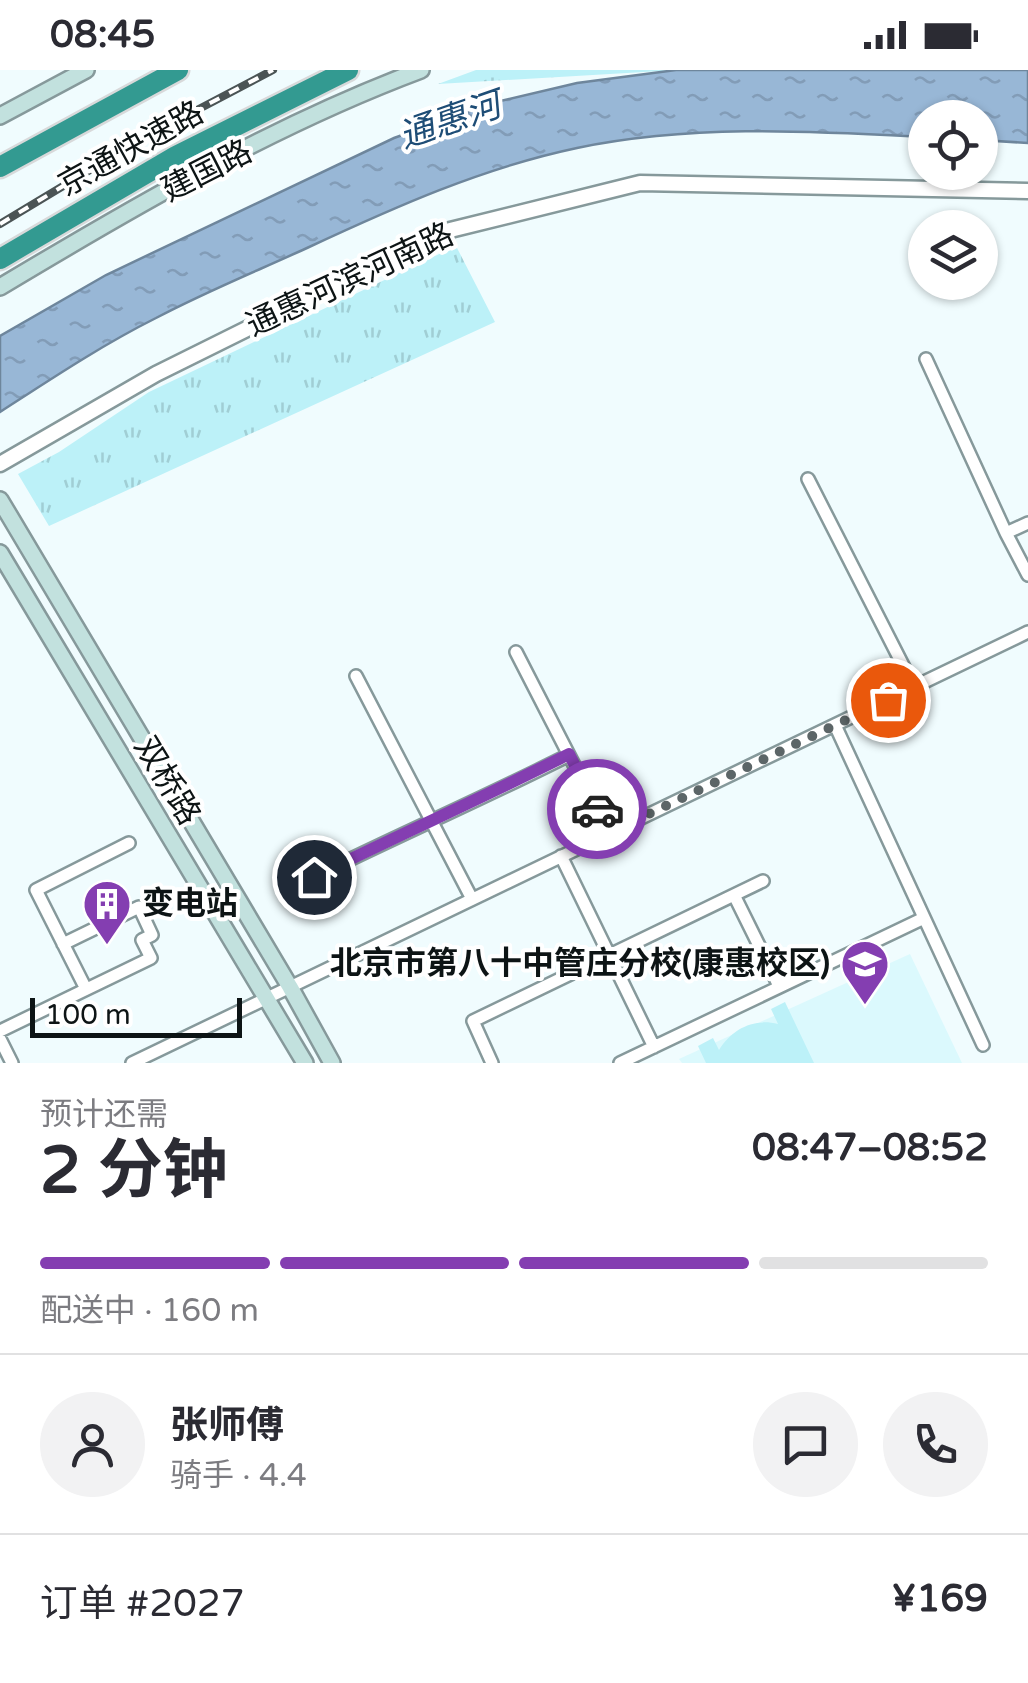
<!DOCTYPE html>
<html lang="zh">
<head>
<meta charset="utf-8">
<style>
	:root { --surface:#fff; --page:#f2f2f3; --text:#2b2b33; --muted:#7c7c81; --line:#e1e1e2; --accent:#843eb1 }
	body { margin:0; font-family:"Varela Round","Noto Sans SC",sans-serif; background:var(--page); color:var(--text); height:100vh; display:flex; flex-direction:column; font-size:38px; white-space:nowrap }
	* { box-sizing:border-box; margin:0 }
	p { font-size:32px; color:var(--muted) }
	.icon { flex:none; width:55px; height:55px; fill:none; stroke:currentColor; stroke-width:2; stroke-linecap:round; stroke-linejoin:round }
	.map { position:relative; height:993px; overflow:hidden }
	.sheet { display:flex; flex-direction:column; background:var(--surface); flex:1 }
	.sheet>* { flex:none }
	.tools { position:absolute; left:908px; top:30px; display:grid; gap:20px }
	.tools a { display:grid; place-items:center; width:90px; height:90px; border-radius:50%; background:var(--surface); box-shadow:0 2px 8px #0004; font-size:50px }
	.scale { position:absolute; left:30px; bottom:25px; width:212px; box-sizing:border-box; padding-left:10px; border:5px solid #0d1415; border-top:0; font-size:28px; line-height:35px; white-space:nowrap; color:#0d1415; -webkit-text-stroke:8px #fff; paint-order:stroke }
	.pin { position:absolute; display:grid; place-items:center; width:85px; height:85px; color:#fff; margin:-42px; border:5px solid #fff; border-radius:50%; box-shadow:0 2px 10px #0007 }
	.courier { position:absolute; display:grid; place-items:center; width:100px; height:100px; margin:-50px; border:8px solid #843eb1; border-radius:50%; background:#fff; color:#222; box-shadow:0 2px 12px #0007 }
	.headline em { font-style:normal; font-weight:700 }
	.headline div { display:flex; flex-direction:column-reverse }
	.headline { display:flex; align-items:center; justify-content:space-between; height:170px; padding:0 40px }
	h1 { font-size:65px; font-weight:700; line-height:75px }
	.bar { display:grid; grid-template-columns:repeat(4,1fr); gap:15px 10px; align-content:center; height:120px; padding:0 40px }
	.bar i { height:12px; border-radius:8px; background:var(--line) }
	.bar .on { background:var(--accent) }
	.bar p { grid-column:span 4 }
	.line { display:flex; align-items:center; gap:25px; padding:0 40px; border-top:2px solid var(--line) }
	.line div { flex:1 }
	.round { display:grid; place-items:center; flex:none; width:105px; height:105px; border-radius:52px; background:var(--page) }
	.status { display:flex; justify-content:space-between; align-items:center; height:70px; padding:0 50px; background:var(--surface); direction:ltr }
	.status svg { height:28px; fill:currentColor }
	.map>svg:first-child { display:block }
	.built { fill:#dbf9fd }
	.green { fill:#bcf1f8 }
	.park { fill:url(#park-tufts) }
	.water { fill:url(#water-ripples); stroke:#6e869c; stroke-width:2.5 }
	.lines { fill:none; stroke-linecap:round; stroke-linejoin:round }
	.minor-casing { stroke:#86999b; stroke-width:16 }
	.tertiary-casing { stroke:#86999b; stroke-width:19 }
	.secondary-casing { stroke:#86999b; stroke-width:20 }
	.motorway-casing { stroke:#d8d9da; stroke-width:25 }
	.minor { stroke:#fff; stroke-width:11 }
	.tertiary { stroke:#fff; stroke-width:14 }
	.secondary { stroke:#c2e1de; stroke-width:15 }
	.motorway { stroke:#339a91; stroke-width:20 }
	.rail-casing { stroke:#4b5455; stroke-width:8 }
	.rail { stroke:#fff; stroke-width:4; stroke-dasharray:11; stroke-linecap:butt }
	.done { stroke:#5c6567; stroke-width:10; stroke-dasharray:0 18 }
	.route { stroke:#843eb1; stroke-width:12 }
	.labels { text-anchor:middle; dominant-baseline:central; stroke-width:8; stroke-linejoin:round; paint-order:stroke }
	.street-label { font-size:32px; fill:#0d1415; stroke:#fff }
	.poi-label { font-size:32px; font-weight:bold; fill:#0d1415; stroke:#fff; text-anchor:start }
	.water-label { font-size:35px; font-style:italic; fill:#1e4d76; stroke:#fff }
</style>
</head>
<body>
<div class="status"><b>08:45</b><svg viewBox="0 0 49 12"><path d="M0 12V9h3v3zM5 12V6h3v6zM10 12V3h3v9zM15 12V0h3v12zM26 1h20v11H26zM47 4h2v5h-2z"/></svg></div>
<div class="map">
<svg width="1028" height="993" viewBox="0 0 1028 993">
	<defs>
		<pattern id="park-tufts" width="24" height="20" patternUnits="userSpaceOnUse" patternTransform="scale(2.5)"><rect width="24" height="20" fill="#bcf1f8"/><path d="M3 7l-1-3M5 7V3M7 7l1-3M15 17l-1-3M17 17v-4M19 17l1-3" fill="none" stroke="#a0ced4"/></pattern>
		<pattern id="water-ripples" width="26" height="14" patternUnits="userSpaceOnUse" patternTransform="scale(2.5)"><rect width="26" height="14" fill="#98b7d6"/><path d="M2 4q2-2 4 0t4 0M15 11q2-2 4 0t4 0" fill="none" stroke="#829cb7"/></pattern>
	</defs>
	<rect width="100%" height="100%" fill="#f0fcfe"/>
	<path class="built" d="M910,884l52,109h-280l-3,-4z"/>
	<path class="green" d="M785,932l29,61h-108l-8,-17 15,-8 6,12c13,-21 34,-32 59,-26l-7,-15z"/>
	<path class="park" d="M476,0h202l-240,14z
		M456,176l39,76 -446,204 -31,-52 41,-22 90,-60z"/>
	<path class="water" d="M676,0h352v73l-48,-3v-22h-55v19c-116,-6 -233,-13 -348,11 -95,20 -182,59 -270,100 -50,23 -102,44 -151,70 -54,27 -105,61 -156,94v-76l106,-61 288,-137 98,-35 85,-20z"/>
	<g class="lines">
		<g class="minor-casing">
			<path id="minor" d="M926,289l80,174
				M808,409l106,208
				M1028,453l-22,10 22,42
				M516,582l93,181
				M356,606l116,223
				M835,655l148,320
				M561,786l93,191
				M314,807c85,-42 170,-79 255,-122
				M734,825l45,91
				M86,919l-50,-99 93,-47
				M0,961l151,-73 -9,-18 10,-5 -13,-28 -76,37
				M0,969l12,24
				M132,993l896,-431
				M492,993l-19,-42 290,-140
				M620,993l304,-145"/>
		</g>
		<g class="tertiary-casing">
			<path id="tertiary" d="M0,394l156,-90 286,-142 198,-49 388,8"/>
		</g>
		<g class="secondary-casing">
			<path id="secondary" d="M0,46l86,-46
				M0,217c135,-81 274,-162 421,-217
				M0,430l290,487 42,76
				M0,483l305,510"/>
		</g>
		<g class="motorway-casing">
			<path id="motorway" d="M0,97l178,-97
				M0,189l176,-103 172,-86"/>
		</g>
		<use href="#minor" class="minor"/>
		<use href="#tertiary" class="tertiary"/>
		<use href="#secondary" class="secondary"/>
		<use href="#motorway" class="motorway"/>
		<g class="rail-casing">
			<path id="rail" d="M0,154l138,-83 135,-71"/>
		</g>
		<use href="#rail" class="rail"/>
	</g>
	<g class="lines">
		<path class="done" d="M597,739l12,24 279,-133"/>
		<path class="route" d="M314,807c85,-42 170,-80 255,-123l28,55"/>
	</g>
	<defs>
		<g id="building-pin" transform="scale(2.5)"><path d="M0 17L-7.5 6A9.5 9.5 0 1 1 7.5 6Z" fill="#843eb1" stroke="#fff"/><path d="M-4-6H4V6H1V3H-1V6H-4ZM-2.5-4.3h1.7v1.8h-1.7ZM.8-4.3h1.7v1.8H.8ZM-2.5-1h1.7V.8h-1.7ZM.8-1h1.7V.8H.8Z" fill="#fff"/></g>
		<g id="school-pin" transform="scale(2.5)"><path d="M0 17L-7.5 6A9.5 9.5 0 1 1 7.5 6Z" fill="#843eb1" stroke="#fff"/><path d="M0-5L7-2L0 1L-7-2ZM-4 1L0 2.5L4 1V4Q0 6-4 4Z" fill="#fff"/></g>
	</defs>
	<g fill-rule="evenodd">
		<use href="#building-pin" x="107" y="834"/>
		<use href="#school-pin" x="865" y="894"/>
	</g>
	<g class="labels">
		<g class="street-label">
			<text transform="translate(131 79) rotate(-29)">京通快速路</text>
			<text transform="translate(207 101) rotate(-27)">建国路</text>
			<text transform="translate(350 210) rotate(-25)">通惠河滨河南路</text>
			<text transform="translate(167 711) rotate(59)">双桥路</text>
		</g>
		<g class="poi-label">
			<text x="142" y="834">变电站</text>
			<text x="830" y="894" text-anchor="end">北京市第八十中管庄分校(康惠校区)</text>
		</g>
		<g class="water-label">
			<text transform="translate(450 51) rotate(-19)">通惠河</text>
		</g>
	</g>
</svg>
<div class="tools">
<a><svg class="icon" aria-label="locate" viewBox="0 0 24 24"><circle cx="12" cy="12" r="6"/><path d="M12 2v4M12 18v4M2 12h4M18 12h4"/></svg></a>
<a><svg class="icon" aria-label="layers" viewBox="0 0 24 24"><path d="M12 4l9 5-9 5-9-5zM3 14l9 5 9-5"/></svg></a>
</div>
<div class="scale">100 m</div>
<div class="pin" style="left:888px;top:630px;background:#ea580c"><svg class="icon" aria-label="bag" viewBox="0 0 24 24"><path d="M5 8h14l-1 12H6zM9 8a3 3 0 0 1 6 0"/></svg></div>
<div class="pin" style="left:314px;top:807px;background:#1f2937"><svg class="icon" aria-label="home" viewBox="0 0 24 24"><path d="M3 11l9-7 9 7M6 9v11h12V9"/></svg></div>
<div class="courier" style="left:597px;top:739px"><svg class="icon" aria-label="car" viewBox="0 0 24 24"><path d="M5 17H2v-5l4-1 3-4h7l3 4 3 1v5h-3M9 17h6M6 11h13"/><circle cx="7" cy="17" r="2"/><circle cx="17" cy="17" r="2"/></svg></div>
</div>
<section class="sheet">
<div class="headline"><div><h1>2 分钟</h1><p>预计还需</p></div><em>08:47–08:52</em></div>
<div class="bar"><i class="on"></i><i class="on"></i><i class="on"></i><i></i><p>配送中 · 160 m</p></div>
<div class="line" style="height:180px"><a class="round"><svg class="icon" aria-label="person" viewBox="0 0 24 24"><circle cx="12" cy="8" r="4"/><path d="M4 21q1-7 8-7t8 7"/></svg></a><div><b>张师傅</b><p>骑手 · 4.4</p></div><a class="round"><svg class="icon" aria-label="chat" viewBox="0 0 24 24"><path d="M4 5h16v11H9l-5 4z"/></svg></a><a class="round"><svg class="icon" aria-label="phone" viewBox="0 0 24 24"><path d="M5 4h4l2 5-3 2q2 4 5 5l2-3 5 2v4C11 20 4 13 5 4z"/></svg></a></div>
<div class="line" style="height:130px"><div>订单 #2027</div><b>¥169</b></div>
</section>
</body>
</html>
